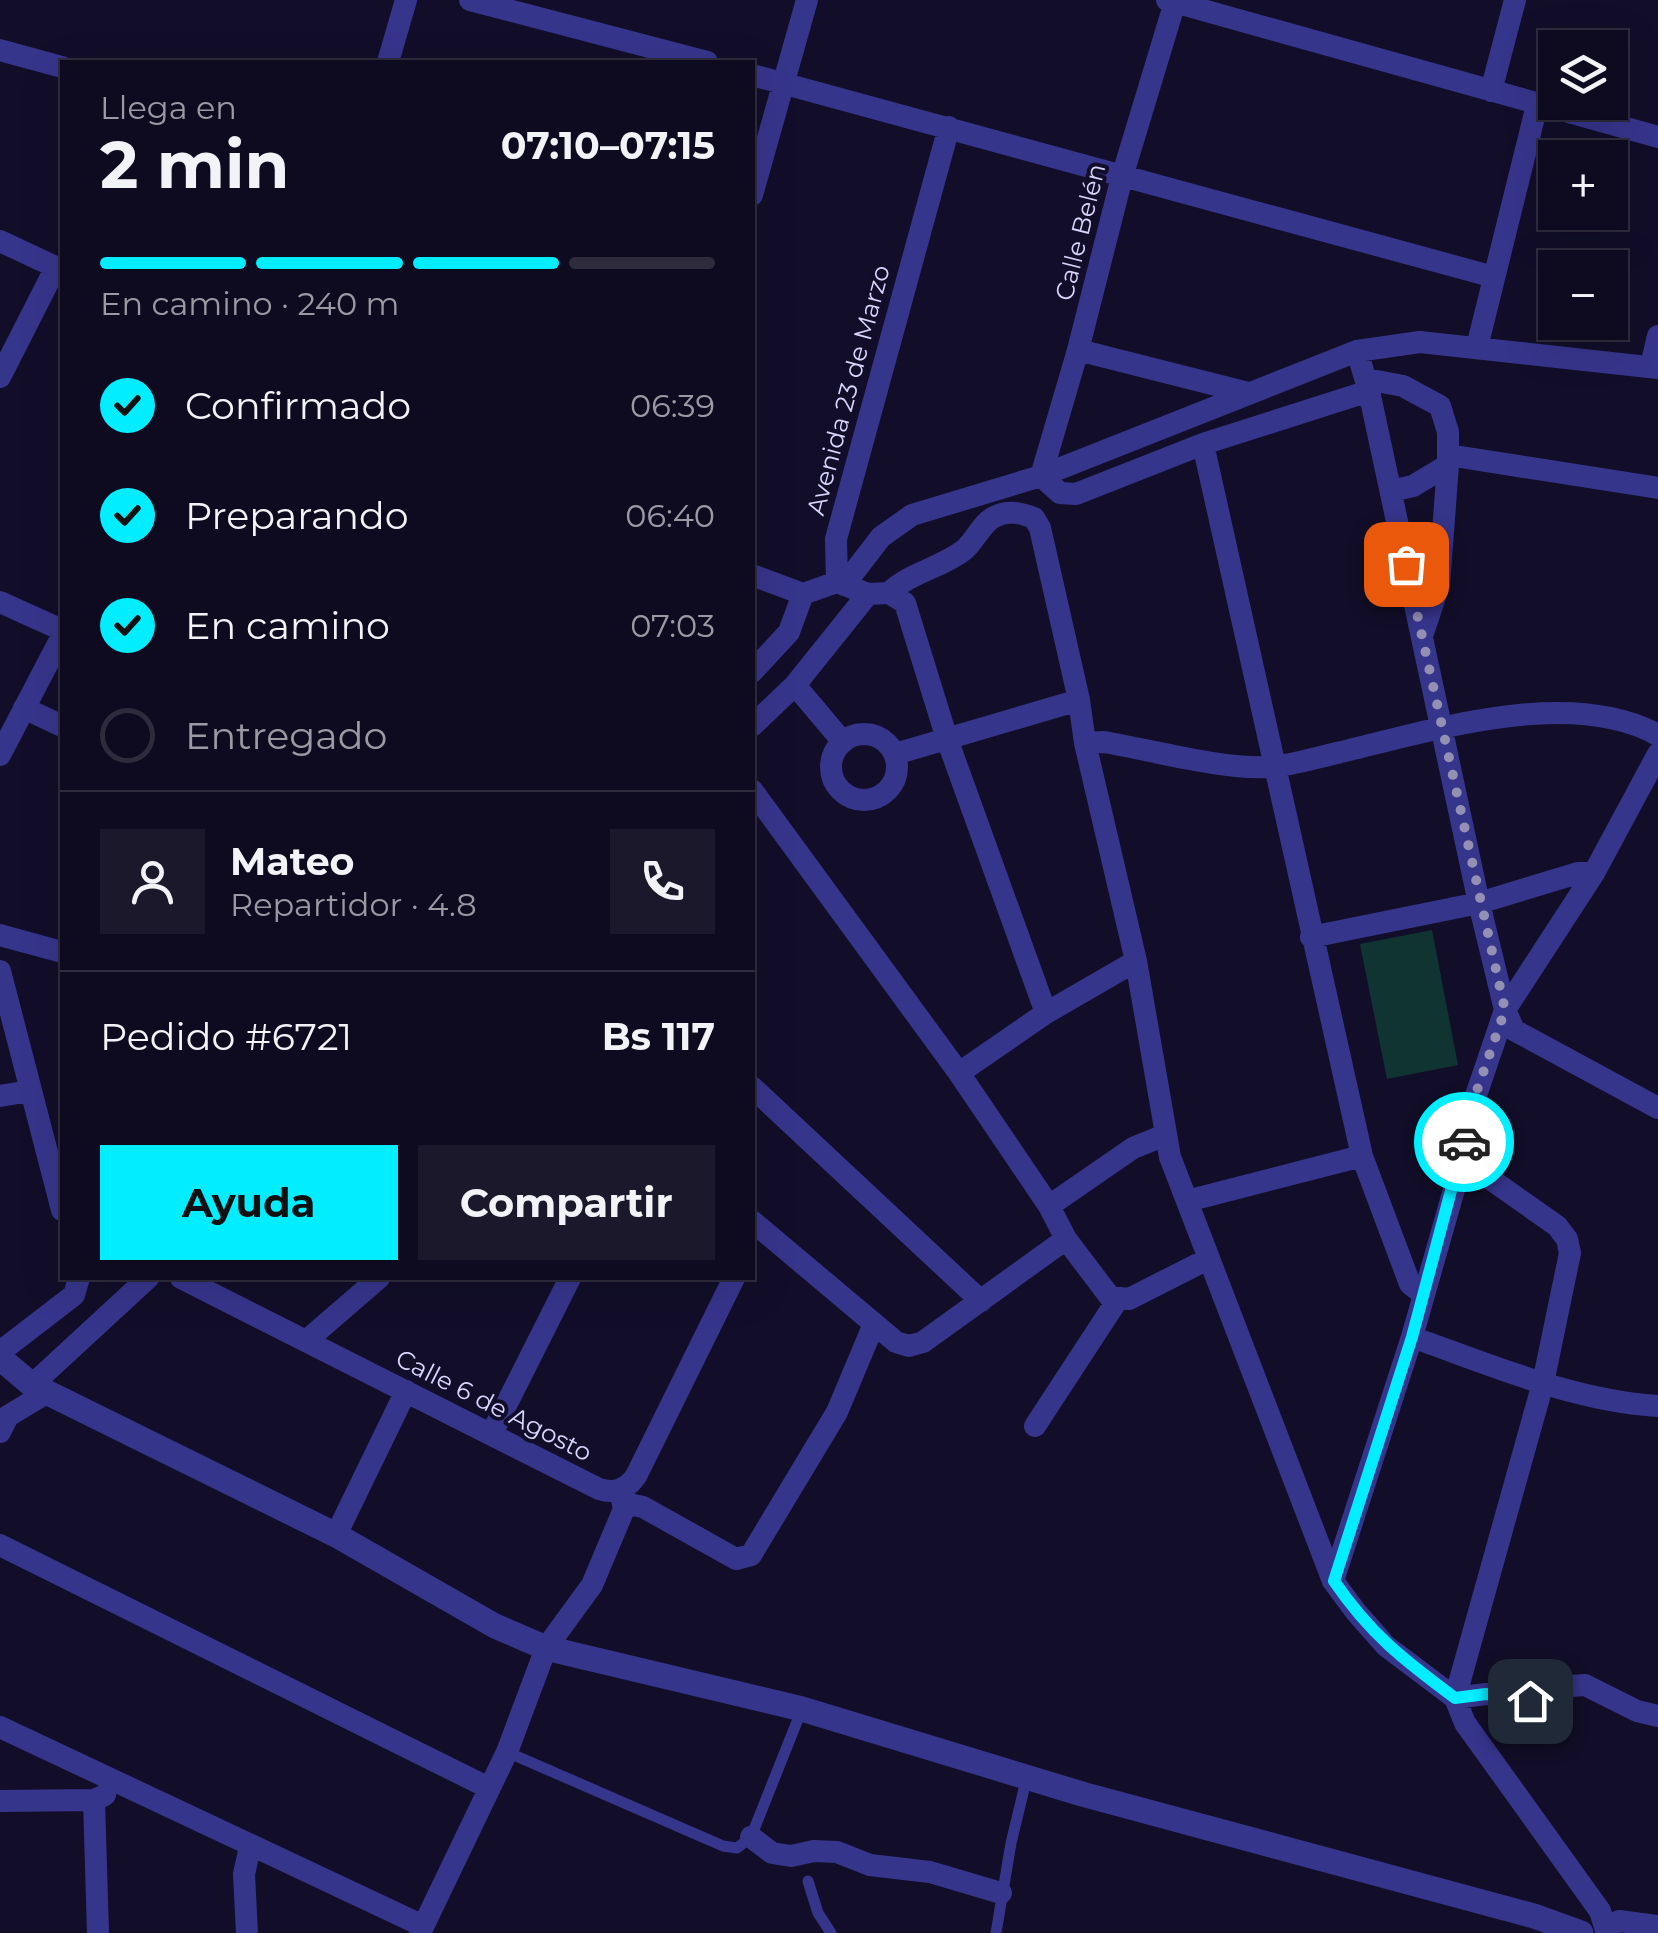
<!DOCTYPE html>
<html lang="es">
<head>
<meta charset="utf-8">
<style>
	:root { --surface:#0e0a1f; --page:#1c182c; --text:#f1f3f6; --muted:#9b9aa4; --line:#2e2b3d; --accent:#02edff }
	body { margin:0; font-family:Montserrat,sans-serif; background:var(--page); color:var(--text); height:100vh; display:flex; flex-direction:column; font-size:38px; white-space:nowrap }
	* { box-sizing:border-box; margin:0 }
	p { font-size:32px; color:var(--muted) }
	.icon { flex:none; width:55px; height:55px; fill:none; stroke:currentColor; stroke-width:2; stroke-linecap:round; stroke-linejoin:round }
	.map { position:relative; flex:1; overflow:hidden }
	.sheet { position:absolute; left:60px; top:60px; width:695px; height:1220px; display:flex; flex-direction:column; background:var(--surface); border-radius:0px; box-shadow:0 10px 40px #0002,0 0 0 2px var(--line) }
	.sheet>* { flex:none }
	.fabs { position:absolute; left:1538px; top:30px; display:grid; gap:20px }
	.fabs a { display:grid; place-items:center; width:90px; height:90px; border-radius:0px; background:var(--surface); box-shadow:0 10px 40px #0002,0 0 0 2px var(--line); font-size:50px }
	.pin { position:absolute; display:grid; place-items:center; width:85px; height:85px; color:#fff; margin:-42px; border-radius:20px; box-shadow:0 5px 15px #0006 }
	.courier { position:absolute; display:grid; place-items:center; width:100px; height:100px; margin:-50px; border:8px solid #02edff; border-radius:50%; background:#fff; color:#222; box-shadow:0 2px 12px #0007 }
	.summary em { font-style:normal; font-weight:700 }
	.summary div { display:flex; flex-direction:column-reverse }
	.summary { display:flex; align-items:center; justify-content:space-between; height:170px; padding:0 40px }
	h1 { font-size:65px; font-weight:700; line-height:75px }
	.bar { display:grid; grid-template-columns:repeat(4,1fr); gap:15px 10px; align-content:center; height:120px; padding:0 40px }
	.bar i { height:12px; border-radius:8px; background:var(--line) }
	.bar .on { background:var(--accent) }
	.bar p { grid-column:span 4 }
	.line { display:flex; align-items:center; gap:25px; padding:0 40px; border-top:2px solid var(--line) }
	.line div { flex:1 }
	.round { display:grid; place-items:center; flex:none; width:105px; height:105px; border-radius:0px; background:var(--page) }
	ol { padding:0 40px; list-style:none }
	li { display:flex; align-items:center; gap:30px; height:110px }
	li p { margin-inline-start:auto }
	li .icon { padding:10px; border-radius:50%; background:var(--accent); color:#111; stroke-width:4 }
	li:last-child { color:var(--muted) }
	li i { width:55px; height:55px; border:5px solid var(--line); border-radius:50% }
	.button { display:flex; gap:20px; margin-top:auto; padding:20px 40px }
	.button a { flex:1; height:115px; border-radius:0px; background:var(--accent); color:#111; font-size:40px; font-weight:700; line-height:115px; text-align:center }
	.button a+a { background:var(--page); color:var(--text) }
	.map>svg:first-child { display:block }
	.green { fill:#103431 }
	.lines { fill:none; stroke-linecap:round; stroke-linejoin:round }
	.service { stroke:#36358c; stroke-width:11 }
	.minor { stroke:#36358c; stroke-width:22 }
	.tertiary { stroke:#36358c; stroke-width:25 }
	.done { stroke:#9390b4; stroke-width:10; stroke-dasharray:0 18 }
	.route { stroke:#02edff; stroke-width:12 }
	.labels { text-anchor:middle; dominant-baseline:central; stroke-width:8; stroke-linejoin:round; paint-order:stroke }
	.street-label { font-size:25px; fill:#d9d6ff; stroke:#120e29 }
</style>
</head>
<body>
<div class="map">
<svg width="1658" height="1933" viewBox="0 0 1658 1933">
	<rect width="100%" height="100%" fill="#120e29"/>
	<path class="green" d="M1432,930l26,135 -71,14 -27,-135z"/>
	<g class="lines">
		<path class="service" d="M507,1752l216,94 14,2 14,-11 51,-128
			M808,1881l10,32 13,20
			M996,1933l15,-90 16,-66"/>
		<path class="minor" d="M470,0l237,62
			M1167,0l491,137
			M1175,2l-53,175 -44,173 -37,126 19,17 16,1 127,-50 166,-53
			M0,50l62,17
			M388,62l18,-62
			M752,75l742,202
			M1491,91l24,-91
			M752,195l55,-195
			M0,241l62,29
			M1477,347l60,-242
			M1078,350l170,43
			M1357,351l12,40 110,512 26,107 -36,106 -12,63 -45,158 -79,244 23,31 30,34 69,52 10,25 135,188 5,16
			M1651,366l7,-30
			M0,377l56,-110
			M1366,379l37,7 37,20 8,26v33l-9,120 -16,48
			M1203,444l159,712 48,128 13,10
			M1448,455l210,33
			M1391,491l22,-5 35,-21
			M752,575l51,19 34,-12 -1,-43 113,-412
			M837,582l31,12 21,-1 16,10 42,136 99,274
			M844,585l37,-48 31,-22 129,-39 316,-125 63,-9 238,26
			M889,593c22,-21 52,-25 75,-43 12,-10 18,-28 32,-34 13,-6 25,-3 38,2l6,10 39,172 6,43 51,218 34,196 163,424
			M0,602l62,28
			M752,672l37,-40 14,-38
			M795,685l48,57
			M24,708l38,18
			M752,726l43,-41 73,-91
			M831 767a33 33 0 1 1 66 0a33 33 0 1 1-66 0Z
			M1085,743l19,-1c47,8 120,28 166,25 22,-2 45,-9 67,-14 94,-22 232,-67 321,-18
			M895,754l184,-54
			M1658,754l-64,119 -89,137 9,20 144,78
			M0,755l62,-119
			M752,790l207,283 90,133 17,33 44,58 19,2 79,-40
			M0,935l62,17
			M1311,937l168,-34 99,-30h16
			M0,971l62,239
			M959,1073l87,-60 90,-52
			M752,1087l229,214
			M0,1096l30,-5
			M1462,1159l95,67 10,13 3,14 -27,130 -88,315 31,-4 60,7 25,-15 14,-1 52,26 21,5
			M1187,1201l175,-45
			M1049,1206l84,-58 32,-13
			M752,1221l144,121 13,4 14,-4 143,-103
			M181,1278l418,211c16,5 28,0 37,-13l98,-198
			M1412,1337c79,28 162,64 246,69
			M306,1341l73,-63
			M0,1352l74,-57 5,-17
			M32,1385l116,-107
			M1035,1426l83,-127
			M0,1432l8,-16 40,-24
			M492,1433l78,-155
			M624,1503l19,4 93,52 15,-4 86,-143 37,-88
			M336,1535l70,-144
			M0,1545l487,242
			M0,1727l421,198
			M94,1800l4,133
			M0,1801l94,-1 11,-5
			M751,1837l21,16 19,3 23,-5 23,1 33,13 60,7 71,21
			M247,1933l-3,-59 6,-27
			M420,1933l87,-181 39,-104 46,-63 32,-76 -4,-19
			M1607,1933l-2,-6 14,-6 39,5"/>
		<path class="tertiary" d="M0,1358l32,27 304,150 159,91 51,22 256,61 280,85 452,122 47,17"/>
	</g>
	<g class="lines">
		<path class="done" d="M1406,564l99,446 -37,106 -4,26"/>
		<path class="route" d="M1464,1142l-52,195 -78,244c36,53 70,79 121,117l31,-4 44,7"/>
	</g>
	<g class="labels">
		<g class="street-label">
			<text transform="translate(1080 232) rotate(-76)">Calle Belén</text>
			<text transform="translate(848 390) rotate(-75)">Avenida 23 de Marzo</text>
			<text transform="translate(494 1405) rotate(27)">Calle 6 de Agosto</text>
		</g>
	</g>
</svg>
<div class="fabs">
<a><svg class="icon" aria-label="layers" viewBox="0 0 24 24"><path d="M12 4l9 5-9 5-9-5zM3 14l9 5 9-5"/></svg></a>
<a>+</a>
<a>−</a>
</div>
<div class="pin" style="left:1406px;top:564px;background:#ea580c"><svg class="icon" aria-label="bag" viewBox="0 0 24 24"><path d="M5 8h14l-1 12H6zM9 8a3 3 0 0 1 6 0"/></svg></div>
<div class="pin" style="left:1530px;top:1701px;background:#1f2937"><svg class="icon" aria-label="home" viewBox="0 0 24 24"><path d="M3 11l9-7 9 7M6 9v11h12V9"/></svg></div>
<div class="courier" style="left:1464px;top:1142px"><svg class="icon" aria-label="car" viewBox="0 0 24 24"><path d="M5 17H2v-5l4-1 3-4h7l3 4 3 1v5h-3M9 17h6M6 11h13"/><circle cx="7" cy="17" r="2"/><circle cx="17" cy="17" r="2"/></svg></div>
<section class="sheet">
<div class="summary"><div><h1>2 min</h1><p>Llega en</p></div><em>07:10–07:15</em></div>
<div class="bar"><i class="on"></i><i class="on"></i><i class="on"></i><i></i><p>En camino · 240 m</p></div>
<ol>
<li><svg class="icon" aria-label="check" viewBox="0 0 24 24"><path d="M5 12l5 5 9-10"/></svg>Confirmado<p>06:39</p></li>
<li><svg class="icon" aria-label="check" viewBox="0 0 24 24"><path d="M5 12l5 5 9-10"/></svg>Preparando<p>06:40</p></li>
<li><svg class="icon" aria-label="check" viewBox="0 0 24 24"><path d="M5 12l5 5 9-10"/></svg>En camino<p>07:03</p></li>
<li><i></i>Entregado</li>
</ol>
<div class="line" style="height:180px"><a class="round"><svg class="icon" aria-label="person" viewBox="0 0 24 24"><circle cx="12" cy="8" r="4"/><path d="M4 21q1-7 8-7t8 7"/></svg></a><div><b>Mateo</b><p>Repartidor · 4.8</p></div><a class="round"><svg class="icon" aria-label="phone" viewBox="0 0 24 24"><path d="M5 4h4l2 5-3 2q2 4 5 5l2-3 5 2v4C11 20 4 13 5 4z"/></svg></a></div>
<div class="line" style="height:130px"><div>Pedido #6721</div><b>Bs 117</b></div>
<div class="button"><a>Ayuda</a><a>Compartir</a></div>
</section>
</div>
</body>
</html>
